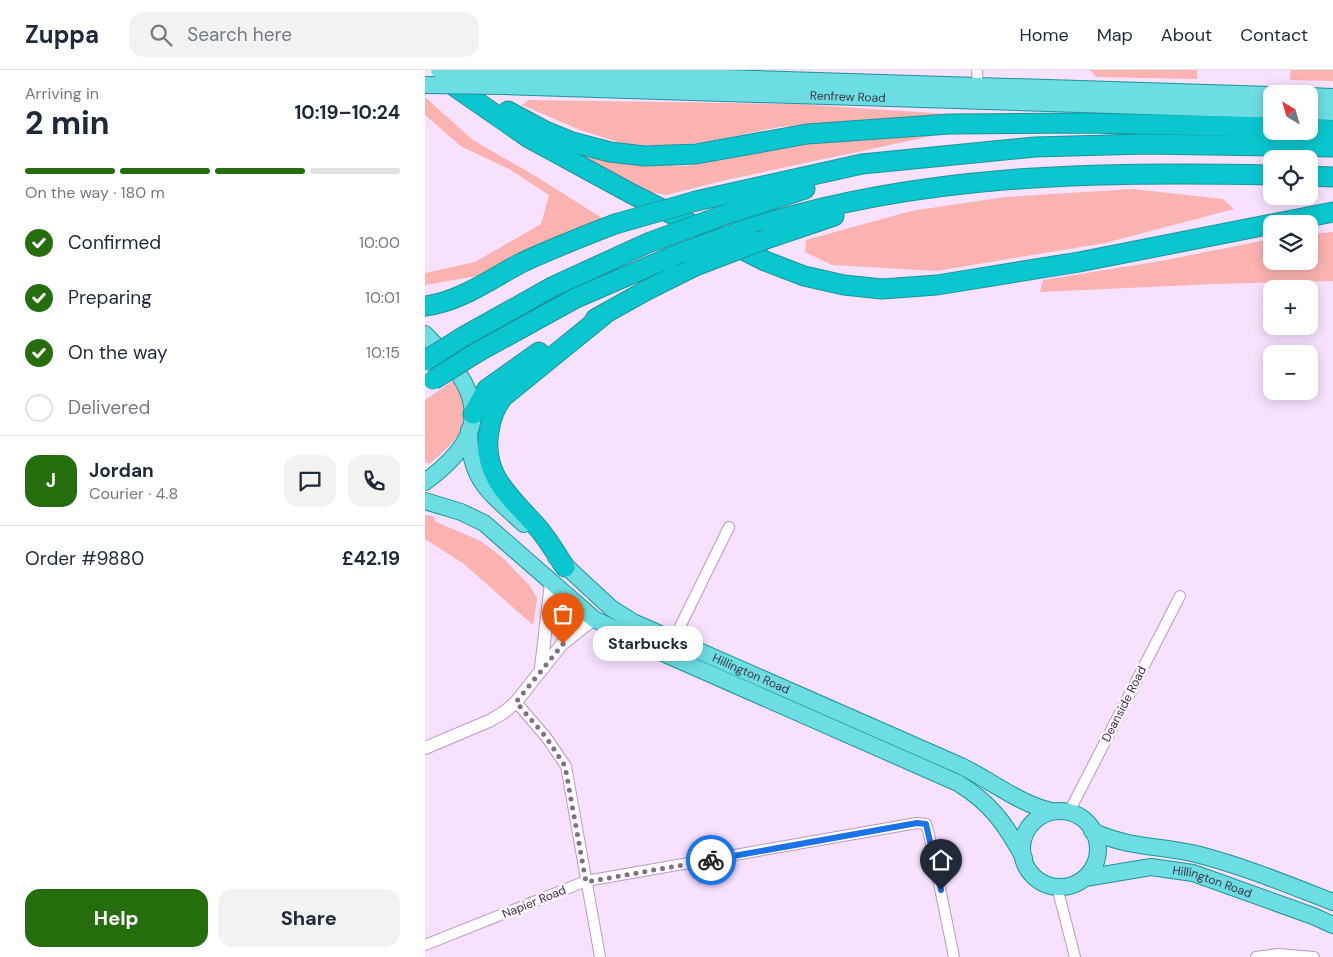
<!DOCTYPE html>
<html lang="en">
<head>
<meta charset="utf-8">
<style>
	:root { --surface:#fff; --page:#f2f2f3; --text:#1f2937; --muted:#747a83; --line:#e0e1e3; --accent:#266e0d }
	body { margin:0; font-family:"DM Sans",sans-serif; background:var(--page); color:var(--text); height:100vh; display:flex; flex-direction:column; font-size:19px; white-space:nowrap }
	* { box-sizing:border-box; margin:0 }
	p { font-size:16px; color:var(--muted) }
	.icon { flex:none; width:28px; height:28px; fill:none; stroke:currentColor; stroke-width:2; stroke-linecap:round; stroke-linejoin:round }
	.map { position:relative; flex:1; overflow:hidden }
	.drawer { display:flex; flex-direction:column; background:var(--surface); width:425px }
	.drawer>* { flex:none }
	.needle { width:32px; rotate:323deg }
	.tools { position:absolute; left:838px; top:15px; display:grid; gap:10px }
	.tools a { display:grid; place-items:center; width:55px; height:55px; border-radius:10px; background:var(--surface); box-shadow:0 2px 12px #0003; font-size:25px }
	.pin { position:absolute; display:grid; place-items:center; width:42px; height:42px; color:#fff; margin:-51px -21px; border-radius:50% 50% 50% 0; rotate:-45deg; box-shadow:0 0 5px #0007 }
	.pin .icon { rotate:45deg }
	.courier { position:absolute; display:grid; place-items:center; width:50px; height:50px; margin:-25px; border:4px solid #1a73e8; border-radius:50%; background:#fff; color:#222; box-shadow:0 1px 6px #0007 }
	.bubble { position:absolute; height:35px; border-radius:15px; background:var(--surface); box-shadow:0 2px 12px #0003; font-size:16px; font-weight:700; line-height:35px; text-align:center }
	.overview em { font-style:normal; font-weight:700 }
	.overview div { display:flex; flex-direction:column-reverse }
	.overview { display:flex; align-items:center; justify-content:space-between; height:85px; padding:0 25px }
	h1 { font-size:32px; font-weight:700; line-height:38px }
	.bar { display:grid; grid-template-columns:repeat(4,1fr); gap:8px 5px; align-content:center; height:60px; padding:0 25px }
	.bar i { height:6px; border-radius:4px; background:var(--line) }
	.bar .selected { background:var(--accent) }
	.bar p { grid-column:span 4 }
	.line { display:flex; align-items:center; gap:12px; padding:0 25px; border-top:1px solid var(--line) }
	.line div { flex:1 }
	.round { display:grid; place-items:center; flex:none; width:52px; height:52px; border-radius:15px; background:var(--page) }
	ol { padding:0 25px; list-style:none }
	li { display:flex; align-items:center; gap:15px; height:55px }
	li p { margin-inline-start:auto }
	li .icon { padding:5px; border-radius:50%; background:var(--accent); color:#fff; stroke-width:4 }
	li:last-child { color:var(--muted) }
	li i { width:28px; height:28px; border:2px solid var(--line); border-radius:50% }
	.cta { display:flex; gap:10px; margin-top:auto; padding:10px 25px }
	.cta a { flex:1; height:58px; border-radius:15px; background:var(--accent); color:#fff; font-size:20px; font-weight:700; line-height:58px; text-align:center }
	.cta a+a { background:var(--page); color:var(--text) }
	header { display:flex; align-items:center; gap:30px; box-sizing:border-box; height:70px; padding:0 25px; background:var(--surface); border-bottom:1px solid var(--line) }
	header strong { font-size:24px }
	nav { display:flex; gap:28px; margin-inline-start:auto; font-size:18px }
	.search { width:350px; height:45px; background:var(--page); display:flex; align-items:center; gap:12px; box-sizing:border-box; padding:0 18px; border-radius:15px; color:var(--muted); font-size:19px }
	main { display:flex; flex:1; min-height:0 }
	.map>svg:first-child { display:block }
	.green { fill:#fbb3b2 }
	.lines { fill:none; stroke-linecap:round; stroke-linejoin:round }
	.minor-casing { stroke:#bb98c3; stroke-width:12 }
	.tertiary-casing { stroke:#bb98c3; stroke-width:14 }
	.primary-casing { stroke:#1d939e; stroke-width:18 }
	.motorway-casing { stroke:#1d939e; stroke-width:21 }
	.minor { stroke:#fff; stroke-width:10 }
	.tertiary { stroke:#fff; stroke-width:12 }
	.primary { stroke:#6cdde2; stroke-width:16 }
	.motorway { stroke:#0ac6ce; stroke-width:19 }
	.primary-bridge-casing { stroke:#1d939e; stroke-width:18; stroke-linecap:butt }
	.motorway-bridge-casing { stroke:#1d939e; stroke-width:21; stroke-linecap:butt }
	.primary-bridge { stroke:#6cdde2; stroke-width:16 }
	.motorway-bridge { stroke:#0ac6ce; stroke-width:19 }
	.done { stroke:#817085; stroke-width:5; stroke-dasharray:0 9 }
	.route { stroke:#1a73e8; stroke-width:6 }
	.labels { text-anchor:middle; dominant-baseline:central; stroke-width:5; stroke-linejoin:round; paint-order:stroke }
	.street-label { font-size:12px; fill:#413345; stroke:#fcf4fd }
</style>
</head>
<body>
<header>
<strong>Zuppa</strong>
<div class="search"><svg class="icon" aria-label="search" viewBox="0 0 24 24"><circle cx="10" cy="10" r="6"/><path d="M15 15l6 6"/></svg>Search here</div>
<nav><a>Home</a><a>Map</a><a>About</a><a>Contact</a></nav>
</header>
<main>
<section class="drawer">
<div class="overview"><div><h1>2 min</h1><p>Arriving in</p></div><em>10:19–10:24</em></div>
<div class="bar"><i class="selected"></i><i class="selected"></i><i class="selected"></i><i></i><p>On the way · 180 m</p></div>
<ol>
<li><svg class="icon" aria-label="check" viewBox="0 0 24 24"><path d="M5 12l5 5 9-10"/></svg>Confirmed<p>10:00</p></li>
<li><svg class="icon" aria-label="check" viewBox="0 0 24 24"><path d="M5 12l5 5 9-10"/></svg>Preparing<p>10:01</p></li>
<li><svg class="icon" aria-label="check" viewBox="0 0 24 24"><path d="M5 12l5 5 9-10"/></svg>On the way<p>10:15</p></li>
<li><i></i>Delivered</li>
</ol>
<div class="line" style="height:90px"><b class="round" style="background:var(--accent);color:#fff">J</b><div><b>Jordan</b><p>Courier · 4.8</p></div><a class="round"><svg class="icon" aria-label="chat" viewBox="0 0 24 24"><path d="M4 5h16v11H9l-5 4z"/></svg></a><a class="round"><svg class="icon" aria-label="phone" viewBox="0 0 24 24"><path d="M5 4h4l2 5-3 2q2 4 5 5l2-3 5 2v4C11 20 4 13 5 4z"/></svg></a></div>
<div class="line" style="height:65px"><div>Order #9880</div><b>£42.19</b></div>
<div class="cta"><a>Help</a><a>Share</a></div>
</section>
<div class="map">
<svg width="908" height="887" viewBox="0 0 908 887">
	<rect width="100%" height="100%" fill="#f7e1fd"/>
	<path class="green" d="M665,0h107v9l-101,-2z
		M866,0h42v11l-43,-1z
		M0,27l48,43 64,37 65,41 -119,57 -58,10v-12l50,-11 66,-38 8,-29 -40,-26 -47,-22 -37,-32z
		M103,30l269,4 152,10 -170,13 -73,15 -37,4 -45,-2 -44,-14 -58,-25z
		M507,66l-206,44 -60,15 -22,-4 -93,-51 96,24 39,2 127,-24 31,-3z
		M708,119l90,10 11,10 -129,34 -169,28 -104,-6 -27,-13 1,-12 105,-29 94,-14z
		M908,162v49l-118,3 -175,8 3,-12 118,-19 110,-22v22h38v-27z
		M32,308c23,38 2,62 -28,86l-4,-2v-62z
		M0,445l8,1 3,6 45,19 23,18 27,28 6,12 -4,26 -69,-61 -39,-25z"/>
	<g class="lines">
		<g class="minor-casing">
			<path id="minor" d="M552,0l1,17
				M249,569l55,-112
				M91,632l30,35 20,29 34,191
				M644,742l111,-216
				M632,817l18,70
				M0,875l161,-64 331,-58 9,1 3,10 25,123
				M831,887l22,-3 36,3"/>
		</g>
		<g class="tertiary-casing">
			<path id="tertiary" d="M116,598l10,-85
				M0,678l64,-27 14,-8 13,-11 46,-58 32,-25"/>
		</g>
		<g class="primary-casing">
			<g id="primary">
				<path d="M74,1l772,24"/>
				<path id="s1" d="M79,16l767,24"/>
				<path d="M884,26l24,1"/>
				<path d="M884,41l24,1"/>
				<path d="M0,264c55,56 72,95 0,148"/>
				<path d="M44,360c0,50 20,62 55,94"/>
				<path d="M0,431l36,11 23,11 110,96 71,35 293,129c33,20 48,42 66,75"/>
				<path id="s2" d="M131,487l55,51 22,14 328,144c31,15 57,37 90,45"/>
				<circle cx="635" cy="779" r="38"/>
				<path d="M667,761c39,18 69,14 108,24 46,12 89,30 133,47"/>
				<path id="s3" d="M660,808l66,-11 42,6 120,43 20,9"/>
			</g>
		</g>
		<g class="motorway-casing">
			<path id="motorway" d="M19,9l85,59 103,56 133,67 39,15 40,9 38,4 55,-4 142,-23 254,-50
				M83,41l37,20 27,11 38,10 35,4 51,-2 111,-20 143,-10 136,-1 185,4
				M884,59l24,1
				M884,106l24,1
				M271,131l166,-37 173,-17 110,-3 188,3
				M296,146l84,-27
				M322,159c169,-55 348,-58 524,-54
				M341,169l68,-23
				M0,236c35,-4 67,-28 98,-44 30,-14 61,-26 92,-38
				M170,249l52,-29 46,-23
				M36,268l93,-52 94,-43
				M51,283l100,-55 97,-42
				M48,344l14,-25 52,-37
				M140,497c-8,-12 -16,-26 -26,-38 -27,-31 -58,-53 -50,-98 2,-13 6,-25 15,-35l101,-82"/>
		</g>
		<use href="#minor" class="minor"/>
		<use href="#tertiary" class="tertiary"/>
		<use href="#primary" class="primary"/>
		<use href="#motorway" class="motorway"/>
		<g class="primary-bridge-casing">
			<path id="primary-bridge" d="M14,0l60,1
				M0,15l79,1"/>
		</g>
		<g class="motorway-bridge-casing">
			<path id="motorway-bridge" d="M190,154l81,-23
				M223,173l73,-27
				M248,186l74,-27
				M268,197l73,-28
				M0,291l36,-23
				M8,310l43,-27"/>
		</g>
		<use href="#primary-bridge" class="primary-bridge"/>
		<use href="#motorway-bridge" class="motorway-bridge"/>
	</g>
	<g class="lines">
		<path class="done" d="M138,574l-47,58 30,35 19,29 21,116 125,-22"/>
		<path class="route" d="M286,790l206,-37 9,1 15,66"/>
	</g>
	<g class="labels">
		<g class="street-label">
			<text stroke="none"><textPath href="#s1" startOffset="344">Renfrew Road</textPath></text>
			<text stroke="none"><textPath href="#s2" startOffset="230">Hillington Road</textPath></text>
			<text transform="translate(699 634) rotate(-63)">Deanside Road</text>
			<text stroke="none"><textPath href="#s3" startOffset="130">Hillington Road</textPath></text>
			<text transform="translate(109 832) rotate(-22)">Napier Road</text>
		</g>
	</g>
</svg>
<div class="tools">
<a><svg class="needle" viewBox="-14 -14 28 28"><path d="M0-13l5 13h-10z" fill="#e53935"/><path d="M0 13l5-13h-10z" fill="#747a83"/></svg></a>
<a><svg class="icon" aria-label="locate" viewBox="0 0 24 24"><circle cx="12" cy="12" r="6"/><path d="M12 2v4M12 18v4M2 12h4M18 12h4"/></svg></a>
<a><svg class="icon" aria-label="layers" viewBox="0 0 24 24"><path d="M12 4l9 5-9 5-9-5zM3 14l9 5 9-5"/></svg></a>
<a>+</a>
<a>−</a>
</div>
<div class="pin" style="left:138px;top:574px;background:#ea580c"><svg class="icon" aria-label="bag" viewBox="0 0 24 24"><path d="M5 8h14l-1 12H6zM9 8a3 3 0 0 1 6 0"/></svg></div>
<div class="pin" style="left:516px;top:820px;background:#1f2937"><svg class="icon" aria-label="home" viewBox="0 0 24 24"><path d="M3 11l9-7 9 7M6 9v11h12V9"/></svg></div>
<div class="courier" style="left:286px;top:790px"><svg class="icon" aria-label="bike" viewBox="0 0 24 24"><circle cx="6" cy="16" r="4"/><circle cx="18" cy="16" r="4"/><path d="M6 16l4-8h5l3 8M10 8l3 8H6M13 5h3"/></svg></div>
<div class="bubble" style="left:168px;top:556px;width:110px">Starbucks</div>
</div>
</main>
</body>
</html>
